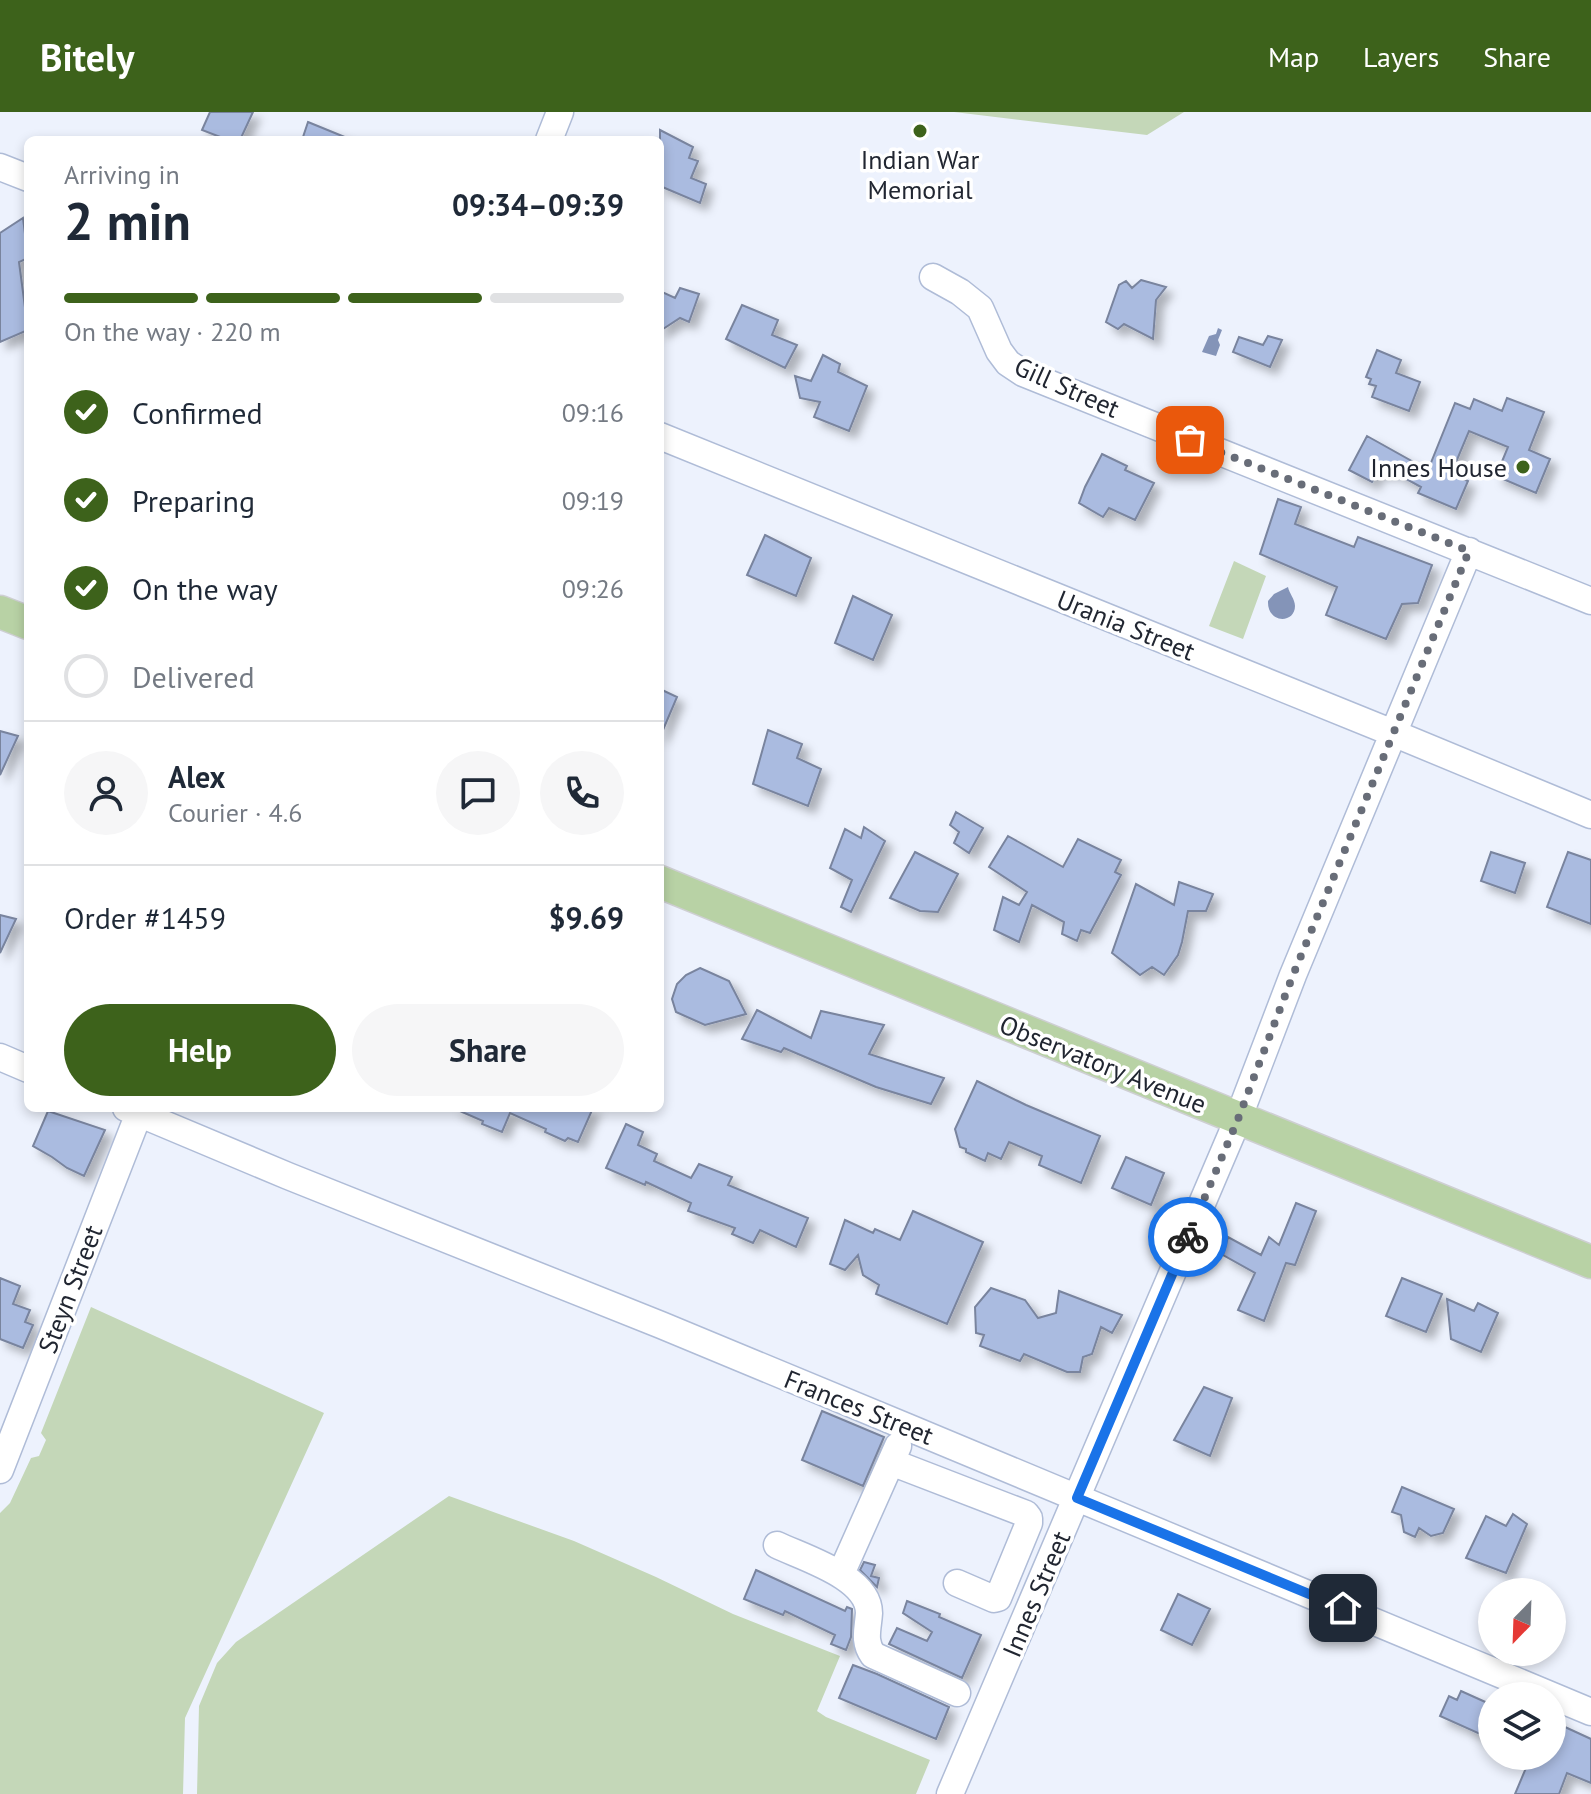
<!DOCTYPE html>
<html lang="en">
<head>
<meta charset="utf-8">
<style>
	:root { --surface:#fff; --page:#f6f6f7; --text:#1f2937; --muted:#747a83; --line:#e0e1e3; --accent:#3d621b }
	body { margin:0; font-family:"PT Sans",sans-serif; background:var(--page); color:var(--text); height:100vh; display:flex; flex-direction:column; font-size:30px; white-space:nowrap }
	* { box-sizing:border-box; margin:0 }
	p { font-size:26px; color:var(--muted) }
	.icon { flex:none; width:44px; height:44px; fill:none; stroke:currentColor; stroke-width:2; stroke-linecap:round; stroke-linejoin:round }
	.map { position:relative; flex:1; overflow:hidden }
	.sheet { position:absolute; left:24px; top:24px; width:640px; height:976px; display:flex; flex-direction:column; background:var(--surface); border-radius:12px; box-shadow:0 4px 12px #0003 }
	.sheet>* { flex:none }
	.needle { width:52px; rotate:203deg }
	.tools { position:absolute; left:1478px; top:1466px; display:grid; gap:16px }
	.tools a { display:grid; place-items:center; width:88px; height:88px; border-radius:50%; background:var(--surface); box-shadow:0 4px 12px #0003; font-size:40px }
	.pin { position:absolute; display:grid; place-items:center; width:68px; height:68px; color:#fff; margin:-34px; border-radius:16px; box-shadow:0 4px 12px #0006 }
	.courier { position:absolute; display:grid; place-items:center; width:80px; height:80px; margin:-40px; border:6px solid #1a73e8; border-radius:50%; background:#fff; color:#222; box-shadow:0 2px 10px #0007 }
	.summary em { font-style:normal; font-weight:600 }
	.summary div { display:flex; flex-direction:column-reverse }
	.summary { display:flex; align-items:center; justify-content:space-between; height:136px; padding:0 40px }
	h1 { font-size:52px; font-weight:600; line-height:60px }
	.bar { display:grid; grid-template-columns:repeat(4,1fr); gap:12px 8px; align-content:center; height:96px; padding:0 40px }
	.bar i { height:10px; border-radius:6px; background:var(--line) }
	.bar .current { background:var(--accent) }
	.bar p { grid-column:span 4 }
	.line { display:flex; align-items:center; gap:20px; padding:0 40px; border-top:2px solid var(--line) }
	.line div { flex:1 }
	.round { display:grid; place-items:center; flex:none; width:84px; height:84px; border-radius:42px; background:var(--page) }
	ol { padding:0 40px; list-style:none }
	li { display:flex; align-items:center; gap:24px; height:88px }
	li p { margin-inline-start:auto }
	li .icon { padding:8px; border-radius:50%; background:var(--accent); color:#fff; stroke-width:4 }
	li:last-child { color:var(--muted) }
	li i { width:44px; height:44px; border:4px solid var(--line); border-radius:50% }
	.button { display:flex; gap:16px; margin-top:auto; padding:16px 40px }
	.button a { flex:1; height:92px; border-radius:48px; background:var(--accent); color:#fff; font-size:32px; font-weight:600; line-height:92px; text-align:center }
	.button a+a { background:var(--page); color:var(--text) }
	header { display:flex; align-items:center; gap:48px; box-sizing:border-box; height:112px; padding:0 40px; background:var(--accent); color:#fff }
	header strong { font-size:38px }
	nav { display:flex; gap:44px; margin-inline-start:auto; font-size:28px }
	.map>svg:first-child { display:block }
	.green { fill:#c4d7b8 }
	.water { fill:#8494b8 }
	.building { fill:#aabbe0; stroke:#79849e; stroke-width:2; filter:url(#shadow) }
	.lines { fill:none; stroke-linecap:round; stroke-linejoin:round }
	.minor-casing { stroke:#afbcd7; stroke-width:29 }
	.major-casing { stroke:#cecfd2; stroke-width:35 }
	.minor { stroke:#fff; stroke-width:26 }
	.major { stroke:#b8d2a5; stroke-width:32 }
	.done { stroke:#686d78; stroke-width:8; stroke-dasharray:0 14.4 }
	.route { stroke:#1a73e8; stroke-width:10 }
	.poi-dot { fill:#3d621b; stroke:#fff; stroke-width:3 }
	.labels { text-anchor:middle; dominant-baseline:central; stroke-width:7; stroke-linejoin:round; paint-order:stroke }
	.poi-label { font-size:26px; fill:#212631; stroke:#fff }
	.street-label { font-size:26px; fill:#212631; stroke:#fff }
</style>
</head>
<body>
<header>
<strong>Bitely</strong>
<nav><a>Map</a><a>Layers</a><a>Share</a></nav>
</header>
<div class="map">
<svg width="1591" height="1682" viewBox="0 0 1591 1682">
	<defs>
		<filter id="shadow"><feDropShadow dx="7" dy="7" stdDeviation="4" flood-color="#0004"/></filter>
	</defs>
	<rect width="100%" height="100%" fill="#edf2fd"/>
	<path class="green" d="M954,0h230l-37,23z
		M1234,449l32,15 -23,63 -34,-13z
		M91,1195l233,106 -139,305 -2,76h-183v-281l10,-10 21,-45 8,-2 7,-16 -5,-7z
		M449,1384l125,45 82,36 77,37 107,42 -23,55 9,6 104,43 -14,34h-719l2,-88 18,-43 19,-21z"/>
	<path class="water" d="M1218,216l4,2 -4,10 2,5 -4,11 -14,-4 7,-16 7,-2z
		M1288,475c1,6 7,12 7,19 0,18 -28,18 -27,-5l6,-7z"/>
	<path class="building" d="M210,0h43l-13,28h-12l-26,-10z
		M308,10l44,18h-50z
		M660,18l33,17 -4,11 9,3 -7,17 15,6 -6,19 -40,-17z
		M23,106l5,40 -9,4 9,68 -28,12v-109z
		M1141,168l25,7 -10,13 -3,39 -29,-15 -6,5 -12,-7 13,-37 7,-4 6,7z
		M680,176l19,6 -10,28 -9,-4 -20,13v-40l15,7z
		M742,193l36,15 -6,15 25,10 -12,23 -59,-29z
		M1268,224l14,4 -12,27 -37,-15 6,-15 24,8z
		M1377,238l24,10 -5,13 24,9 -11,29 -37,-14 4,-11 -7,-2 2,-5 -5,-2z
		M823,243l17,9 -2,8 29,14 -18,45 -35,-14 6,-15 -20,-4 -5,-22 16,5z
		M1507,286l37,14 -15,38 21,9 -14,34 -40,-17 12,-29 -39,-16 -18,43 17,7 -12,28 -38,-16 3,-6 -31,-17 -3,4 -8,-4 -7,12 -23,-12 18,-34 61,34 27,-67 15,6 4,-10 28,12z
		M1102,342l25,12 -2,4 29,13 -19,37 -26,-12 -6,9 -24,-14 6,-16z
		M1278,387l23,8 -6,17 59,23 4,-10 74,28 -14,38 -16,1 -16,35 -60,-24 11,-28 -77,-33z
		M765,423l46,23 -15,38 -49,-21z
		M853,484l39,19 -19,45 -38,-17z
		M660,577l17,8 -17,40z
		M768,618l34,14 -5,14 24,11 -13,37 -55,-22z
		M0,619l18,5 -18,39z
		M956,700l27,16 -14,25 -15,-10 5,-11 -9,-7z
		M864,715l21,14 -34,71 -10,-5 11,-27 -22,-12 15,-39 16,9z
		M1008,724l55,31 15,-28 43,21 -6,12 6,3 -31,58 -9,-3 -4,11 -15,-7 2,-12 -32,-17 -13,37 -25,-12 9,-33 16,8 8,-13 -38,-25z
		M915,740l43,22 -20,38 -18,-1 -30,-13z
		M1491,740l34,11 -10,30 -34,-12z
		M1568,740l23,8v64l-44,-17z
		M1179,770l34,12 -7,17h-18l-6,31 -4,13 -14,20 -12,-8 -12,8 -28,-22 24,-69 38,21z
		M0,803l16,4 -16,34z
		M700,856l29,13 17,33 -41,11 -29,-13 -4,-13 5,-15 9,-9z
		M757,898l54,28 10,-27 63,14 -15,29 75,24 -13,26 -55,-17 -92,-39 -3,4 -39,-13z
		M977,969l49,24 74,31 -19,47 -42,-18 3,-9 -33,-14 -8,17 -13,-6 -3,8 -19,-9v-3l-6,-2 -5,-18z
		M453,996h140l-15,34 -10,-4 -3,3 -20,-9 1,-3 -36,-16 -8,19 -20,-8 1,-3z
		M48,999l57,19 -21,46 -17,-8 -15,-11 -19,-11z
		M626,1012l17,8 -5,13 19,9 -3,7 37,17 8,-14 33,13 -4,8 80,33 -12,29 -36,-17 -7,13 -21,-9 3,-6 -47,-17 3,-8 -45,-21 -1,3 -39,-17z
		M1126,1045l38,16 -13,32 -39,-17z
		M1296,1091l20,8 -21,54 -9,-2 -22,58 -26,-11 17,-37 -32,-18 5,-18 33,18 8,-18 10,8z
		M913,1099l70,31 -36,82 -71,-30 3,-9 -16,-10 -5,-20 -13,15 -15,-6 15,-44 28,13 2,-4 25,11z
		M0,1166l20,8 -7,18 17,6 -5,12 8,3 -10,23 -23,-9z
		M1402,1166l40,16 -16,38 -40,-16z
		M991,1176l34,12 13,18 18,-5 3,-22 63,24 -10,18 -11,-6 -9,27 -9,3 -3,15h-13l-43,-18 -4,7 -40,-15 4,-11 -8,-2 -1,-26z
		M1447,1187l27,12 4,-8 20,10 -17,39 -30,-13z
		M1204,1275l28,11 -22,58 -36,-16z
		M822,1299l62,26 -21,49 -61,-26z
		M1402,1375l52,22 -11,24 -12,3 -12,-8 -4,9 -11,-5 -3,-17 -9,-3z
		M1513,1402l14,10 -21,49 -40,-15 20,-42 20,10z
		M864,1450l11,3 -4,11 8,2 -2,9 -17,-17z
		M756,1458l89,41 2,-4 5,2 -1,28 -5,13 -15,-6 4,-9 -50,-24 -2,4 -39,-16z
		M1178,1482l32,15 -18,36 -31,-15z
		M907,1489l33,13 -1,3 42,18 -19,43 -73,-34 8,-16 30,13 5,-9 -29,-19z
		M853,1553l24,9 72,33 -13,32 -97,-41z
		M1461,1579l31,14v25l-3,8 -49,-22 9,-20 8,4z
		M1552,1609l39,18v44l-24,-10 -8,21h-44l16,-38h21z"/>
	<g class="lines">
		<g class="minor-casing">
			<path id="minor" d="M549,28l11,-28
				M0,55l28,11
				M933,165l27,15 20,16 19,43 9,12 15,10 568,228
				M660,324l733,297 198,82
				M0,945l28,12
				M126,996l162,68 373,149 246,102 684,285
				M891,1350l135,52 3,4v5l-31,75 -4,1 -37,-16
				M0,1358l141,-362
				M777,1433c27,13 92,32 92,68 -1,16 -6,28 4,42l84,38
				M841,1462l57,-128
				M950,1682l288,-675 55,-144 176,-424"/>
		</g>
		<g class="major-casing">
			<path id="major" d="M0,500l28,11
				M660,770l931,380"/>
		</g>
		<use href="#minor" class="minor"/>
		<use href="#major" class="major"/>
	</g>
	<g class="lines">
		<path class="done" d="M1188,1125l50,-118 55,-144 176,-424 -279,-111"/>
		<path class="route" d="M1188,1125l-111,261 266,110"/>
	</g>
	<g class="poi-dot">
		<circle cx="920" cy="19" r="8"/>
		<circle cx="1523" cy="355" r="8"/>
	</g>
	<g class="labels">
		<g class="poi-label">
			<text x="920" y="47">Indian War<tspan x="920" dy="30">Memorial</tspan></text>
			<text x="1507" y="355" text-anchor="end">Innes House</text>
		</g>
		<g class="street-label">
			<text transform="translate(1067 275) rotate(24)">Gill Street</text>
			<text transform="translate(1126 513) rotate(22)">Urania Street</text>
			<text transform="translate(1103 952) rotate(22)">Observatory Avenue</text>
			<text transform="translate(70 1177) rotate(-69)">Steyn Street</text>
			<text transform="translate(859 1295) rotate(22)">Frances Street</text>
			<text transform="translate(1036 1482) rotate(-67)">Innes Street</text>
		</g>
	</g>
</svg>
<div class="tools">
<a><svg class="needle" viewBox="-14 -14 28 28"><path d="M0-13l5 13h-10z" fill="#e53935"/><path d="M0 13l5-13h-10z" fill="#747a83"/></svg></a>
<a><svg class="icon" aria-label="layers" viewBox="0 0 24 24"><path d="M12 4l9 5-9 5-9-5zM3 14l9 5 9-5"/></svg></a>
</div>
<div class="pin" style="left:1190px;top:328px;background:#ea580c"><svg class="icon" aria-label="bag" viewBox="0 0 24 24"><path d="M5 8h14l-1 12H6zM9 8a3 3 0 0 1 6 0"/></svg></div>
<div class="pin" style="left:1343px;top:1496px;background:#1f2937"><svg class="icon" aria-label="home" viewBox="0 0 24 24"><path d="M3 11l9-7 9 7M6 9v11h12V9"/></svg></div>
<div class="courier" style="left:1188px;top:1125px"><svg class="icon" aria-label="bike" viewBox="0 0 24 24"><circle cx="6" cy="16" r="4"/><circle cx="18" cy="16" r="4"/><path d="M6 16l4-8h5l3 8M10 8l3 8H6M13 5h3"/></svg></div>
<section class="sheet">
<div class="summary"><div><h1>2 min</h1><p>Arriving in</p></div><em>09:34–09:39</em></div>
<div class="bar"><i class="current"></i><i class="current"></i><i class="current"></i><i></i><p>On the way · 220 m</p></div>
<ol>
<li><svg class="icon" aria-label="check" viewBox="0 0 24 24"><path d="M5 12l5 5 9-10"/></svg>Confirmed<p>09:16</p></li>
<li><svg class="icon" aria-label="check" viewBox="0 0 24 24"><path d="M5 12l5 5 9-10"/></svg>Preparing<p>09:19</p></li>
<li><svg class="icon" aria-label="check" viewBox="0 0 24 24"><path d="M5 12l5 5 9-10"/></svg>On the way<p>09:26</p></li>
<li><i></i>Delivered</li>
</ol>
<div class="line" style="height:144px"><a class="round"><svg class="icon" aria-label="person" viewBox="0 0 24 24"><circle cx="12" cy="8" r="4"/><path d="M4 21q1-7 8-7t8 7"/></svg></a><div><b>Alex</b><p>Courier · 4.6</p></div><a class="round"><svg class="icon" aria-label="chat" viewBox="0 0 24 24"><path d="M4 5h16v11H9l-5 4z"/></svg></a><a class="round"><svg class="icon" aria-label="phone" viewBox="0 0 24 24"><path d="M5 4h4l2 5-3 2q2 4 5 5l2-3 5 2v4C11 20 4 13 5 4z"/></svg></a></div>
<div class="line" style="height:104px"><div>Order #1459</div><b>$9.69</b></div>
<div class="button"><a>Help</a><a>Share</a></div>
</section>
</div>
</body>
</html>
